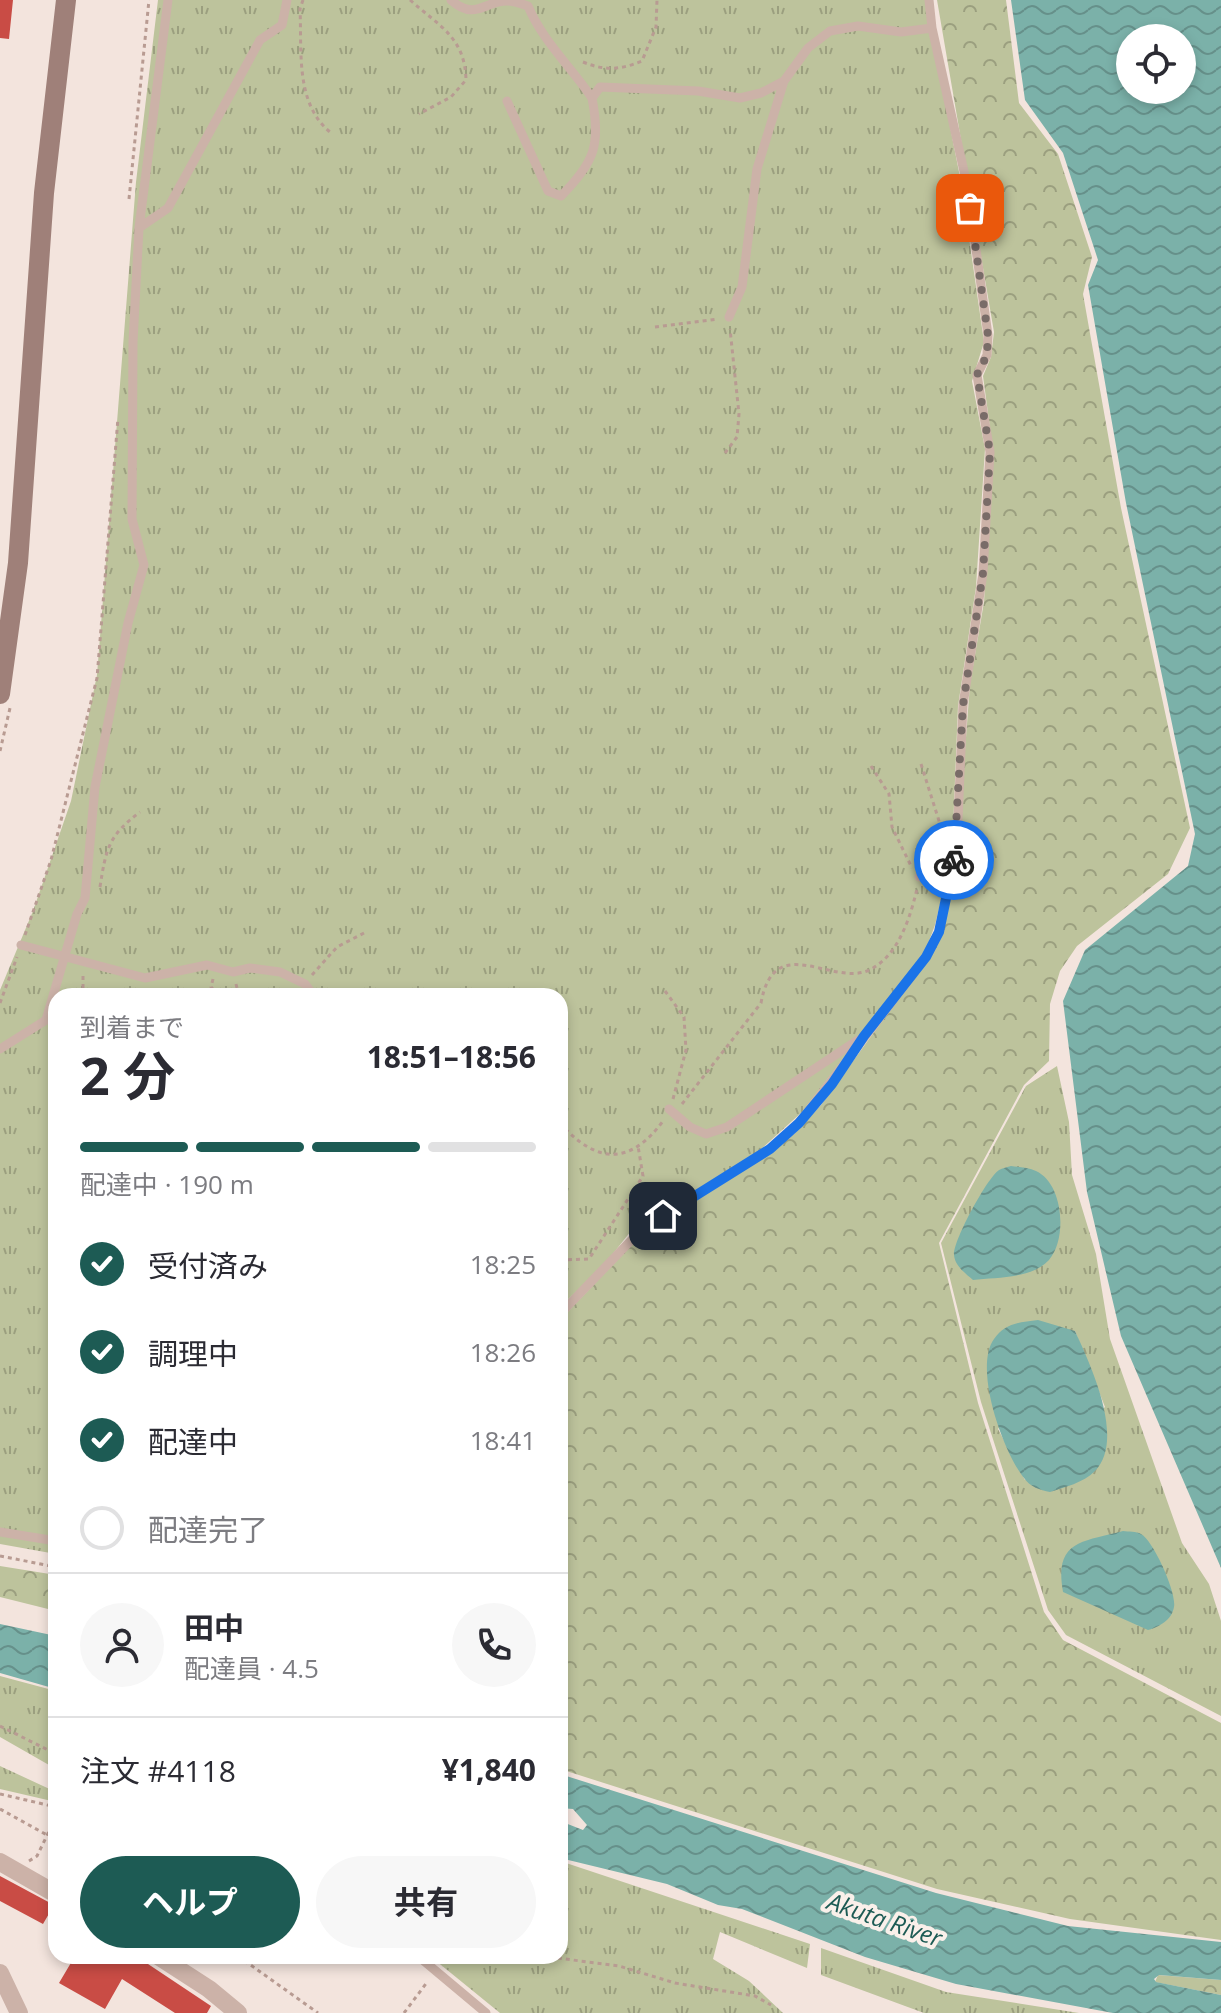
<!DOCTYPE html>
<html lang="ja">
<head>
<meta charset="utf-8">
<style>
	:root { --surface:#fff; --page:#f7f7f7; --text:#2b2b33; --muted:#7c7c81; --line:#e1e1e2; --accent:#1d5b54 }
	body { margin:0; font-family:"Open Sans","Noto Sans JP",sans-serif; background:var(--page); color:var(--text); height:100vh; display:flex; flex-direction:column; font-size:30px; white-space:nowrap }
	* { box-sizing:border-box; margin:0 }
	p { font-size:26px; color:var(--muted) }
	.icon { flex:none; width:44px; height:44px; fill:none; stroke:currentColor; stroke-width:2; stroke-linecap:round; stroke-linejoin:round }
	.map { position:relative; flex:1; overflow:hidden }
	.sheet { position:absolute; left:48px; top:988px; width:520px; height:976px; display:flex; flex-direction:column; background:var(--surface); border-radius:24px; box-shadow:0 4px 12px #0003 }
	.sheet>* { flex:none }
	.fabs { position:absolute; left:1116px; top:24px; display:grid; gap:16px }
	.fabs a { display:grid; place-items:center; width:80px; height:80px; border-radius:50%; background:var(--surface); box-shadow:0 4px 12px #0003; font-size:40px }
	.pin { position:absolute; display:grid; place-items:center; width:68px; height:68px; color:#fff; margin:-34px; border-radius:16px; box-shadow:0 4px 12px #0006 }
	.courier { position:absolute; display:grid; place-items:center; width:80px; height:80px; margin:-40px; border:6px solid #1a73e8; border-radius:50%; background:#fff; color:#222; box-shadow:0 2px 10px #0007 }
	.head em { font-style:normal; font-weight:700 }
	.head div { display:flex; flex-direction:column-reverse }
	.head { display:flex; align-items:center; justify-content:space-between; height:136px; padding:0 32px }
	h1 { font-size:52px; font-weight:700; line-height:60px }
	.bar { display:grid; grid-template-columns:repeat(4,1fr); gap:12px 8px; align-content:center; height:96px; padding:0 32px }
	.bar i { height:10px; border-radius:6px; background:var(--line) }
	.bar .selected { background:var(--accent) }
	.bar p { grid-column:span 4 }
	.line { display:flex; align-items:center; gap:20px; padding:0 32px; border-top:2px solid var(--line) }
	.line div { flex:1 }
	.round { display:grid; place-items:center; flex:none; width:84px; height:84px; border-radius:42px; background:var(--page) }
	ol { padding:0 32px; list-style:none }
	li { display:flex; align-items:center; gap:24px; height:88px }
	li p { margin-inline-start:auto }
	li .icon { padding:8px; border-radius:50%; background:var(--accent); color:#fff; stroke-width:4 }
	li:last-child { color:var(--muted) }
	li i { width:44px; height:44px; border:4px solid var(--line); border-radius:50% }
	.cta { display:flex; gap:16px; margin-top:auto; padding:16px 32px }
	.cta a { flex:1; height:92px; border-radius:48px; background:var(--accent); color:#fff; font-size:32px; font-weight:700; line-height:92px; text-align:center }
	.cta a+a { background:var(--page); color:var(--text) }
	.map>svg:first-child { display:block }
	.grass { fill:url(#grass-tufts); fill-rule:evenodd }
	.forest { fill:url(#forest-crowns) }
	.water { fill:url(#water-waves); fill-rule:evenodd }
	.building { fill:#c94c45 }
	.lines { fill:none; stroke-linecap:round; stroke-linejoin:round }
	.path { stroke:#b89b92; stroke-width:3; stroke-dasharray:4 4; stroke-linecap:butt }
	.lane { stroke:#ccb2a8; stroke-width:9 }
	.street { stroke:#ccb2a8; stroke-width:18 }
	.secondary { stroke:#9f8079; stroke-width:20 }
	.done { stroke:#796c68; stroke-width:8; stroke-dasharray:0 14.4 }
	.route { stroke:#1a73e8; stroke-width:10 }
	.labels { text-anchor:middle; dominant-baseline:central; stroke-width:8; stroke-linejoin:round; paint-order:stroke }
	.water-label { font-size:24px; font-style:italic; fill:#1d5b54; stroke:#faf0ea }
</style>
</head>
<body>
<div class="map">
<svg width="1221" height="2013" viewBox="0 0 1221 2013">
	<defs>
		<pattern id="grass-tufts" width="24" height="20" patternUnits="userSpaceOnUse" patternTransform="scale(2)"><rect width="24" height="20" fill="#bdc39c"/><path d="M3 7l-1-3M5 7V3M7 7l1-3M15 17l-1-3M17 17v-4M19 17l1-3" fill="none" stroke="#9b9f7f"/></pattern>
		<pattern id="forest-crowns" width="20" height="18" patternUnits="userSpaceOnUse" patternTransform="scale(2)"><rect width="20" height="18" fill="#bdc39c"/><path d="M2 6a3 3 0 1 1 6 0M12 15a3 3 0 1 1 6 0" fill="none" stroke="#9b9f7f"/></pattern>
		<pattern id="water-waves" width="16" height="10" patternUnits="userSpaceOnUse" patternTransform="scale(2)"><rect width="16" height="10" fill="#7bb1a9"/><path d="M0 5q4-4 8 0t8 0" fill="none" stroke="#66908a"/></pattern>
	</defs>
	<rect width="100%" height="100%" fill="#f3e4dd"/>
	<path class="grass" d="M158,0h767l36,182 23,160 -12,39 13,68 -9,138 -18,119 -6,148 -17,71 -10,27 -123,160 -43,39 -128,80 -27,34 -44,42v-311h-504v558l-56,-10v-554l33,-79 38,-110 26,-126 39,-493z
		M1057,1066l12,56 3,53 24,79 14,85 72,204 27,41 12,37v95l-155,-81 -18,-25 -67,-208 -40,-159 85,-157zM1075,1331l30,76 -80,73 -27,-51z
		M0,1676l56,15v78l-56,-32z
		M0,1766l56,26v10l-56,-13z
		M560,1861l250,83 -3,24 -87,-36 -7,27 36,22 34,32h-283l-70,-57h130z
		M821,1948l125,44 133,21h-155l-103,-38z"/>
	<path class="forest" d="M937,0h69l13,103 39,51 34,103 -9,37 38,214 69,320 -22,46 -91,72 -17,25 -10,33 -1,57 -25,24 -85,158 39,160 66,209 19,28 158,83v217l-151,-21 -133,-30 -377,-120v-449l82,-86 152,-100 27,-29 116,-159 19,-75 14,-187 14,-82 9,-152 -10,-74 8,-19 3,-25z
		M0,1566l56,9v36l-56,-14z
		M1158,1975l63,5v15l-66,-13z"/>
	<path class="water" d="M1011,0h210v1568l-100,-232 -34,-144 -24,-191 22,-51 103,-84 7,-32 -69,-331 -38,-218 10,-25 -35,-107 -38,-53zM1182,38v52h-52v-52z
		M1011,1166c8,1 18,2 25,5 27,12 32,67 13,89 -17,19 -52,17 -76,20 -8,-7 -18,-14 -19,-25 -1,-14 33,-77 45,-85 3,-2 9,-3 12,-4z
		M1038,1320l37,11c15,33 51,108 20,140 -12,12 -30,16 -45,21 -10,-2 -20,-5 -26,-14 -21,-26 -51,-110 -30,-139 11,-16 27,-17 44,-19z
		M1123,1531c6,1 13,0 18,3 12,6 36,59 33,73 -2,13 -15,20 -26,23l-85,-38c-9,-51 18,-50 60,-61z
		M0,1624l56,12v53l-56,-16z
		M560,1774l376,119 132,33 153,16v38l-62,-5 -5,4 2,3 65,13v18h-108l-157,-29 -91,-27 -123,-48 -24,-4 -51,-21 -107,-26v-37l23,9 4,-5 -14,-16 -13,-1z"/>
	<path class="building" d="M0,0h13l-4,39 -9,-1z
		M0,1876l54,29 -11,19 -43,-23z
		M75,1956h61l75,50 -4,7h-32l-53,-34 -17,30 -46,-26z"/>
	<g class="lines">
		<path class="path" d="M303,0l-3,9c2,42 -5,94 30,123
			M410,0c29,26 55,37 56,80l-15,17 -32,17
			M583,62c22,9 37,8 59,-1l14,-34 1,-27
			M129,199l20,-199
			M655,327l63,-8
			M725,453l12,-16 2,-23 -9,-85
			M0,751l10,-43
			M921,764l19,60 -6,40
			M871,766l18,28 3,33 20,41
			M100,887c6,-38 8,-51 40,-75
			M25,935l26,-75 46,-182 21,-260
			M312,975l25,-28 27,-14
			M213,979l-2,8 8,9
			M236,984l3,12
			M665,991l19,26 2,33 -13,49
			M83,996v-20
			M0,1003l17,-46
			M682,1104l79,-101c13,-72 69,-18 106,-32 31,-13 43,-53 50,-82
			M560,1123c36,41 70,43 103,-2
			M560,1260l29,-1 54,-83 -5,-30
			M0,1556l56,11
			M0,1726l56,28
			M0,1794l56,13
			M0,1809l56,31
			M29,1861l8,-5 19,-39
			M238,1956l80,57
			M542,1956l77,10 56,17 80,13 16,9
			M404,2013l24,-32"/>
		<path class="lane" d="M451,0c25,22 34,0 57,1 6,0 14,3 20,5 14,34 43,61 64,92
			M507,101l41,90 13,5c34,-34 40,-52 31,-98l8,-11 98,4 42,7 21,-5 23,-12 24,-33 22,-17 28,-5 43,6 31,-4
			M139,228l29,-20 92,-168 22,-15 5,-25
			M729,317l13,-30 15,-118 27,-88
			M919,877l33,-5
			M21,945l124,33 62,-13 26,7 17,-4 30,4 25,12 9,12
			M0,1049l46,-29 31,-106 8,-16 10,-111 33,-164 16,-58 -12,-46 1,-177 6,-114 29,-228
			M669,1109l21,18 16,7 21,-7 131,-87
			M560,1314l82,-85 128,-80 29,-26 127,-166 13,-25 18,-90 6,-137 20,-132 7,-121 -13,-77 10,-20 1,-20 -21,-150 -35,-157 -3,-28
			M0,1532l56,9
			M418,1956l68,57"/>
		<path class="street" d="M0,1862l56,32
			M158,1956l51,33 29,24
			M0,1973l19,40"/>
		<path class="secondary" d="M0,694l18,-131 26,-370 22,-193"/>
	</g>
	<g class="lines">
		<path class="done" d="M954,860l9,-155 20,-132 7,-121 -13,-77 10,-20 1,-20 -18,-127"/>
		<path class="route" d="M663,1216l107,-67 29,-26 33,-39 32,-48 62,-79 13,-25 15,-72"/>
	</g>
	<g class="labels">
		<g class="water-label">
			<text transform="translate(885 1919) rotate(19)">Akuta River</text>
		</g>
	</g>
</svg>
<div class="fabs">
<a><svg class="icon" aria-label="locate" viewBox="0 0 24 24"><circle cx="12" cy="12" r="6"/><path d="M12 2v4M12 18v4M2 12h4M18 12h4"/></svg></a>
</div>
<div class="pin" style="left:970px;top:208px;background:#ea580c"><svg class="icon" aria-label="bag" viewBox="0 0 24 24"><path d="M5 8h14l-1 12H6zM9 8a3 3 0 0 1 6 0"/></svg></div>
<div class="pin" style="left:663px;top:1216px;background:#1f2937"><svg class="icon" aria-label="home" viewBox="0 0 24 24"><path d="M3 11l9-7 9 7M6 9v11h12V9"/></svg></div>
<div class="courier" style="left:954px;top:860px"><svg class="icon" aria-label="bike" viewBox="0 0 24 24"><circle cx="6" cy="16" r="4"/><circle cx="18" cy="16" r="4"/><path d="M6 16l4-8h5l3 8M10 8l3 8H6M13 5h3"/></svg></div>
<section class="sheet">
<div class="head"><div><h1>2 分</h1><p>到着まで</p></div><em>18:51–18:56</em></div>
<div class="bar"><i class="selected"></i><i class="selected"></i><i class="selected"></i><i></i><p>配達中 · 190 m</p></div>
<ol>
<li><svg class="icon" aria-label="check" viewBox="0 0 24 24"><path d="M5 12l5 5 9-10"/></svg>受付済み<p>18:25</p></li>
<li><svg class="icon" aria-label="check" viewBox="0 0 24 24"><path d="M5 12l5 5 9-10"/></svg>調理中<p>18:26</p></li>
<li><svg class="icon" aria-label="check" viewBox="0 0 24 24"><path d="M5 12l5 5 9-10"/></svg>配達中<p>18:41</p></li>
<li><i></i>配達完了</li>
</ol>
<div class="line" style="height:144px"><a class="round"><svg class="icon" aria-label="person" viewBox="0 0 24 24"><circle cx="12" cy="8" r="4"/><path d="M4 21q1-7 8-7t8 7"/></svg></a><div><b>田中</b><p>配達員 · 4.5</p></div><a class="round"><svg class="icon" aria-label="phone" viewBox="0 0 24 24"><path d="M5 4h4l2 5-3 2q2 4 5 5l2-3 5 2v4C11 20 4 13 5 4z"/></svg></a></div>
<div class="line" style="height:104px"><div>注文 #4118</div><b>¥1,840</b></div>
<div class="cta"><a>ヘルプ</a><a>共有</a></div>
</section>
</div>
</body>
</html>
